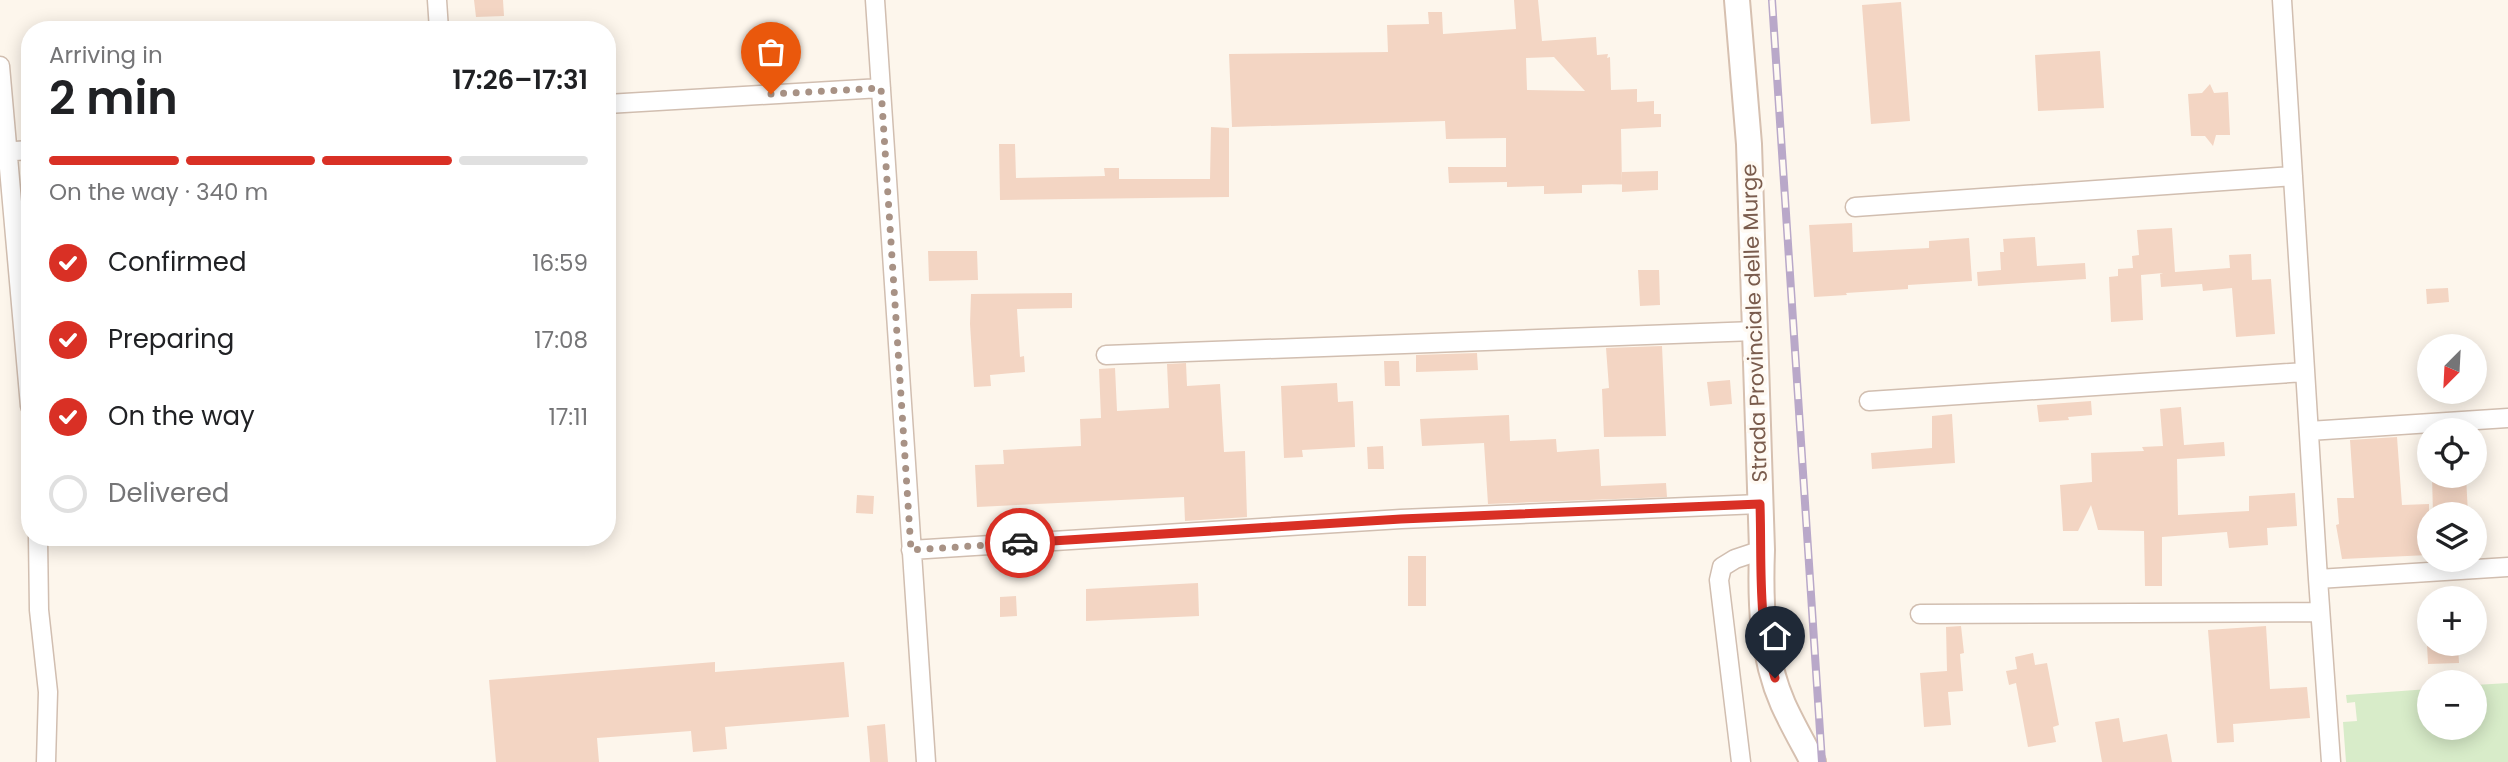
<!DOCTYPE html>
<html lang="en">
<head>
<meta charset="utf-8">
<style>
	:root { --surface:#fff; --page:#f6f6f6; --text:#202124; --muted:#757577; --line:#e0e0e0; --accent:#d93025 }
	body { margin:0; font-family:Poppins,sans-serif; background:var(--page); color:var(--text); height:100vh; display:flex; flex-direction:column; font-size:26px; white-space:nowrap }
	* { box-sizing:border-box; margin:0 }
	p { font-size:23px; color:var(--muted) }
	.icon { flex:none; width:38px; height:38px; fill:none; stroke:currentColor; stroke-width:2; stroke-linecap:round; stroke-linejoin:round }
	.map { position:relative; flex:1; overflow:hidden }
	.drawer { position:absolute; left:21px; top:21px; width:595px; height:525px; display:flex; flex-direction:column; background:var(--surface); border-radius:28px; box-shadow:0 4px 18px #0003 }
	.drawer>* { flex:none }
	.needle { width:46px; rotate:204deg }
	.fabs { position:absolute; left:2417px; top:334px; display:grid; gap:14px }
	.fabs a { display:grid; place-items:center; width:70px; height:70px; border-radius:50%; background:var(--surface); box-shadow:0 4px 18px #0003; font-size:35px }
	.pin { position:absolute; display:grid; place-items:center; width:60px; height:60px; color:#fff; margin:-72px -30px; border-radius:50% 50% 50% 0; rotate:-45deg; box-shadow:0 0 7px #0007 }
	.pin .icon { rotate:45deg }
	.courier { position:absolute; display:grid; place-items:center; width:70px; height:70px; margin:-35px; border:5px solid #d93025; border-radius:50%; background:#fff; color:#222; box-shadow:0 2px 9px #0007 }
	.summary em { font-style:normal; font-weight:600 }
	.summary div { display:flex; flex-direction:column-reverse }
	.summary { display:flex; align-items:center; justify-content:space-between; height:119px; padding:0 28px }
	h1 { font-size:46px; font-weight:600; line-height:52px }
	.bar { display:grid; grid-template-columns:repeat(4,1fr); gap:10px 7px; align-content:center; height:84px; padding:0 28px }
	.bar i { height:9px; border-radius:5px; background:var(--line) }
	.bar .active { background:var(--accent) }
	.bar p { grid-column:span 4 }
	ol { padding:0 28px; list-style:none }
	li { display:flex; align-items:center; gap:21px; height:77px }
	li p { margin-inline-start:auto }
	li .icon { padding:7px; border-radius:50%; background:var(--accent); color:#fff; stroke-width:4 }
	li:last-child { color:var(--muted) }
	li i { width:38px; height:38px; border:4px solid var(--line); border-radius:50% }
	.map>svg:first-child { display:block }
	.green { fill:#d8ecc9 }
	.building { fill:#f3d5c3; fill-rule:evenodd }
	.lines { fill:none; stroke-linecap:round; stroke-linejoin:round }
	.street-casing { stroke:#d1beb0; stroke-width:21 }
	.secondary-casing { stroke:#d6c0b0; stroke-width:28 }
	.street { stroke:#fff; stroke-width:18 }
	.secondary { stroke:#fff; stroke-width:24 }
	.rail-casing { stroke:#b9a8c9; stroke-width:8 }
	.rail { stroke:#fffaf3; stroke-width:5; stroke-dasharray:16; stroke-linecap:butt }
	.done { stroke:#a89285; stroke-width:7; stroke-dasharray:0 12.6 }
	.route { stroke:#d93025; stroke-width:9 }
	.labels { text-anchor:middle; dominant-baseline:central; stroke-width:7; stroke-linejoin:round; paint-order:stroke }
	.street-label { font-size:21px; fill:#7a5c4d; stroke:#fffaf3 }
</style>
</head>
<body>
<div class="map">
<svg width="2508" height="762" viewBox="0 0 2508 762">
	<rect width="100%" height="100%" fill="#fdf6ec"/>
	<path class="green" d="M2508,683v79h-162l-3,-40 14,-1 -2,-19 -8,1 -1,-8 83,-6v39h45l1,-43z"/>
	<path class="building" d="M474,0h29l1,16 -28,1z
		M1514,0h24l4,41 54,-4 1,18 11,-1 -1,4 3,-1 1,33 26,-1v13l17,-1v13h7v13l-40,2 1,55 -40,1v8l-38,1v-8l-37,1v-5l-58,1 -1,-16h58v-29l-60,1 -1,-18 -213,6 -3,-73 159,-2 -1,-27 42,-1 -1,-12h14l1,22 73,-5zM1554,57l31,34 -58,-1 -1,-32z
		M1901,2l9,119 -39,3 -9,-119z
		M2100,51l4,57 -66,3 -3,-56z
		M2210,84l4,9 14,-1 2,43h-14l-3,11 -8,-10h-14l-3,-42 14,-1z
		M1211,127l18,1v69l-229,3 -1,-56h16l1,34 89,-2 -1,-8h15v11h91z
		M1658,171v19l-36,2v-20z
		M1852,223l1,29 76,-4v-7l40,-3 3,43 -64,4v4l-62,4 1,2 -33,2 -5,-72z
		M2172,228l3,44 55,-4 -1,-13 22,-1 1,26 19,-1 4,55 -39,3 -4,-49 -29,3 -1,-7 -41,3 -1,-13 3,-1 -22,2 2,45 -32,2 -2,-45 9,-1v-7l15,-1 -1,-12 7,-1 -2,-25z
		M2035,237l2,29 48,-3 1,16 -108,7 -1,-14 24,-2 -1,-18h4l-1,-13z
		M928,251h49l1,29 -49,1z
		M1638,270h21l1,35 -20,1z
		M2448,288l1,14 -22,2 -1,-15z
		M1072,293v15l-55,1 3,48 4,-1 1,16 -35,3 1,11 -17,1 -4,-63 1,-30z
		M1662,346l4,90 -62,1 -2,-48 7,-1 -3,-40z
		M1477,353l1,17 -62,2v-17z
		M1384,361h15l1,25h-15z
		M1186,363l1,23 33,-2 4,68 21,-1 2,66 -62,4 -1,-24 -207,10 -2,-42 29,-1 -1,-14 78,-4 -1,-27 21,-1 -2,-49 16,-1 2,43 52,-3 -2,-44z
		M1730,380l2,24 -22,2 -3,-24z
		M1337,383l1,19 15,-1 2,46 -53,3 1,7 -19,1 -3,-72z
		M2091,401l1,14 -24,2 1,3 -30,2 -2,-17z
		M2181,407l3,38 40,-3 1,14 -48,3 1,56 71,-4v-15l46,-3 2,33 -30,2 1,17 -39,3 -2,-16 -65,5v49h-17l-1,-55 -46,-1 -7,-25 -13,26h-15l-3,-46 32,-3 -1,-29 53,-2 -2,-4 21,-1 -3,-37z
		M1952,414l3,49 -83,6 -1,-16 61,-5v-32z
		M1509,415l1,26 46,-2 1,13 42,-3 2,37 65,-3 1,14 -179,7 -4,-61 -62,3 -2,-27z
		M2397,437l5,68 27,-1v51l-87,4 -6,-34 3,-1 -2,-26h17l-4,-58z
		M1383,446l1,23h-16l-1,-22z
		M2432,476h34l2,38h-35z
		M857,495l17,1 -1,18 -17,-1z
		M1408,556h18v50h-18z
		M1198,583l1,33 -113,5v-32z
		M1016,596l1,20 -17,1v-20z
		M1961,626l3,27 -4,1 3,37 -15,1 3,33 -27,2 -4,-54 27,-2 -1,-44z
		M2266,626l4,63 37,-2 3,31 -77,6 1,18 -17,1 -9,-113z
		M2427,644h31l1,19 -31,1z
		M2033,653l2,12 12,-2 12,62 -6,2 3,15 -28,5 -12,-64 -7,2 -3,-14 11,-2 -2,-12z
		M715,662v10l129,-10 5,55 -124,10 2,22 -34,3 -2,-21 -94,7 2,24h-103l-7,-82z
		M2119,718l4,24 44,-8 5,28h-70l-7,-40z
		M885,724l3,38h-18l-3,-36z"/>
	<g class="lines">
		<g class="street-casing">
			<path id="street" d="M437,0l2,30
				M875,0l51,762
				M2282,0l36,579 13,183
				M0,66l30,340
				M607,104l274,-16
				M0,152l30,-2
				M1855,207l438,-31
				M1106,355l649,-24
				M1869,401l436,-29
				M2309,431l199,-13
				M38,537l1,73 9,82 -2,70
				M911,550l490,-31 359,-15
				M2318,579l190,-12
				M1920,614l400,-2
				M1741,762l-22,-182 3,-13 13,-8 27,-9"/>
		</g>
		<g class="secondary-casing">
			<path id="secondary" d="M1737,0l12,144 13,406c-2,53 0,106 21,154 9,20 20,39 30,58"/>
		</g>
		<use href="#street" class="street"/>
		<use href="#secondary" class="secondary"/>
		<g class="rail-casing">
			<path id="rail" d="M1772,0l50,762"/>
		</g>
		<use href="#rail" class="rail"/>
	</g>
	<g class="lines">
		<path class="done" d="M771,94l110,-6 30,462 109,-7"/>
		<path class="route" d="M1020,543l381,-24 359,-15c2,59 -3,117 15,174"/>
	</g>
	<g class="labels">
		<g class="street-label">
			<text transform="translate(1754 323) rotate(-92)">Strada Provinciale delle Murge</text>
		</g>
	</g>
</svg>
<div class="fabs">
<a><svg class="needle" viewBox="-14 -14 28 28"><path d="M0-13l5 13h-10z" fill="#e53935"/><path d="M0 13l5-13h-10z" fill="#757577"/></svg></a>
<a><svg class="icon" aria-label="locate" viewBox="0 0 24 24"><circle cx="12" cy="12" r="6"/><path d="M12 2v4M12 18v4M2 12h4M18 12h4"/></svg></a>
<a><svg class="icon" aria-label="layers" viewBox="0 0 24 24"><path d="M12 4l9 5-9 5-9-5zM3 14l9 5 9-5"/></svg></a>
<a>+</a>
<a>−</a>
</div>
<div class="pin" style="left:771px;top:94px;background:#ea580c"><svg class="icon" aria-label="bag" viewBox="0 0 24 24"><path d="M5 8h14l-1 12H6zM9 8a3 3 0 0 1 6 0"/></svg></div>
<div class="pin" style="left:1775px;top:678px;background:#1f2937"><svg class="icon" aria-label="home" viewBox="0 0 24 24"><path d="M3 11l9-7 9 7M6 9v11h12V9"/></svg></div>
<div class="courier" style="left:1020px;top:543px"><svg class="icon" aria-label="car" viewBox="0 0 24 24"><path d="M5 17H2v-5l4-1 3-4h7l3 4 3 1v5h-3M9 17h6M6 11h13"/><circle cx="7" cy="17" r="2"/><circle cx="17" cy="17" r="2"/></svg></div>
<section class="drawer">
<div class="summary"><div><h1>2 min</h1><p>Arriving in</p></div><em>17:26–17:31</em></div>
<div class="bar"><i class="active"></i><i class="active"></i><i class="active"></i><i></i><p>On the way · 340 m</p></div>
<ol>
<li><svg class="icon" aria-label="check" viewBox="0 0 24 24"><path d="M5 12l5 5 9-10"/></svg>Confirmed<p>16:59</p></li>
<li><svg class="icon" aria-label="check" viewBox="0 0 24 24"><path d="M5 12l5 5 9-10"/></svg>Preparing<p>17:08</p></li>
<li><svg class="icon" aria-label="check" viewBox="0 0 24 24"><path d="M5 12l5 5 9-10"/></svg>On the way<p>17:11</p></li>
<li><i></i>Delivered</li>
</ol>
</section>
</div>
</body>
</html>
